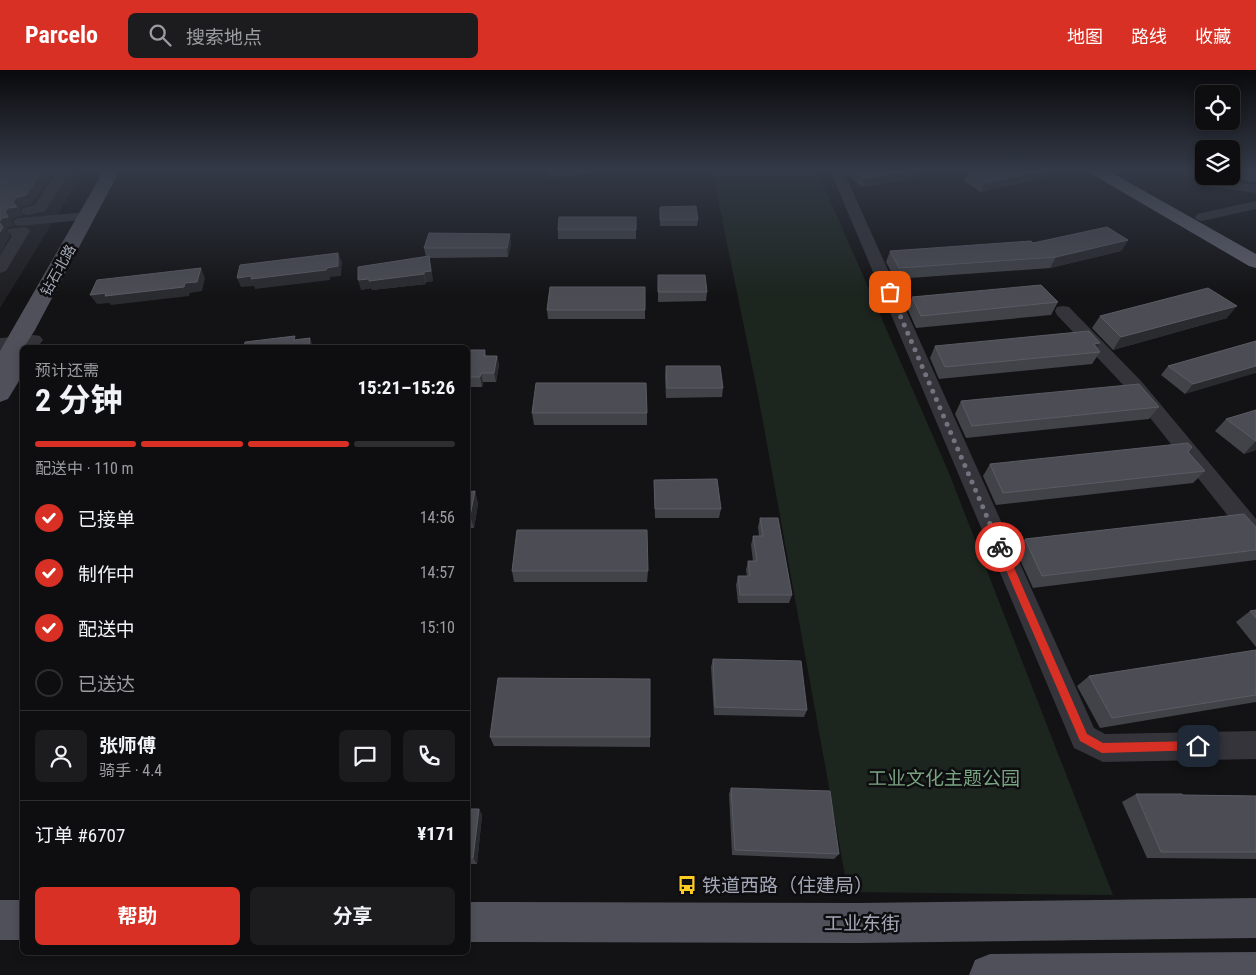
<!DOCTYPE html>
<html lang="zh">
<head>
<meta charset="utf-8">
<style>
	:root { --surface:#0e0e10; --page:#1c1c1e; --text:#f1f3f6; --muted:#9b9c9f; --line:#2e2e30; --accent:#d93025 }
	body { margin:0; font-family:"Roboto Condensed","Noto Sans SC",sans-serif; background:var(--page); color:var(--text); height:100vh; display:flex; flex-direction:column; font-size:19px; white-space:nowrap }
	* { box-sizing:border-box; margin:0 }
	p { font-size:16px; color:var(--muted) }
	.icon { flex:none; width:28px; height:28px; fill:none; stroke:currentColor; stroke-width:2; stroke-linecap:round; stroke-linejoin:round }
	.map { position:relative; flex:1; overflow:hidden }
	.drawer { position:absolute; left:20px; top:275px; width:450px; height:610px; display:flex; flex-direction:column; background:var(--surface); border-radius:8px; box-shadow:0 2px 8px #0003,0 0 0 1px var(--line) }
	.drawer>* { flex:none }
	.controls { position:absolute; left:1195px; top:15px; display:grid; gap:10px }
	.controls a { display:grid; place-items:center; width:45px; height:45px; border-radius:8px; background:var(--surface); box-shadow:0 2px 8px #0003,0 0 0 1px var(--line); font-size:25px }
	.pin { position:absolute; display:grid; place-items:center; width:42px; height:42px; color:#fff; margin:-21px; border-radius:10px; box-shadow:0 2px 8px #0006 }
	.courier { position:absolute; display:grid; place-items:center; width:50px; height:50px; margin:-25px; border:4px solid #d93025; border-radius:50%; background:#fff; color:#222; box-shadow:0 1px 6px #0007 }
	.summary em { font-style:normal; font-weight:700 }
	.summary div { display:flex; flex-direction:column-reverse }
	.summary { display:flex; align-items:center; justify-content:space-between; height:85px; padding:0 15px }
	h1 { font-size:32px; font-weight:700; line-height:38px }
	.bar { display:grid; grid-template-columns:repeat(4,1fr); gap:8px 5px; align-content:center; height:60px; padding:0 15px }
	.bar i { height:6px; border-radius:4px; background:var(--line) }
	.bar .active { background:var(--accent) }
	.bar p { grid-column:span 4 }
	.line { display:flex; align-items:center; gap:12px; padding:0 15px; border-top:1px solid var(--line) }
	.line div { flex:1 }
	.round { display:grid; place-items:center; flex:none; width:52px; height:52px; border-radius:8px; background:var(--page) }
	ol { padding:0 15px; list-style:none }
	li { display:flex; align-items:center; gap:15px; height:55px }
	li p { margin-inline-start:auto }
	li .icon { padding:5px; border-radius:50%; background:var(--accent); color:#fff; stroke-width:4 }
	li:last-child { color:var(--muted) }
	li i { width:28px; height:28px; border:2px solid var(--line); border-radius:50% }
	.button { display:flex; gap:10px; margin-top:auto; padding:10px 15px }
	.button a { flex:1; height:58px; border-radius:8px; background:var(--accent); color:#fff; font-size:20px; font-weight:700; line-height:58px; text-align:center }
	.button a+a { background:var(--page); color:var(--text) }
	header { display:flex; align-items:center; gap:30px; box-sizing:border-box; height:70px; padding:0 25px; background:var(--accent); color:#fff }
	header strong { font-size:24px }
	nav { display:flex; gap:28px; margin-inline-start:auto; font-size:18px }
	.search { width:350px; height:45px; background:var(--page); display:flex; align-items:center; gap:12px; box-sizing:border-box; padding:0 18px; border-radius:8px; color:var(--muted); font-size:19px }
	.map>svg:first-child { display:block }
	.built { fill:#1f1f22 }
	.green { fill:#1d251f }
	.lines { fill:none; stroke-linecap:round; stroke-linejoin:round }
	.minor { fill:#34343a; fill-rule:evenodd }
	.major { fill:#4f5059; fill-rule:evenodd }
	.highway { fill:#5f616c; fill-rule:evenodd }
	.rail { stroke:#484a51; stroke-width:2.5; stroke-dasharray:4.5 3; stroke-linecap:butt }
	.wall { fill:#414348 }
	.shaded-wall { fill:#2a2b2f }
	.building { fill:#4c4d54; stroke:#5a5b64 }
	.route { fill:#d93025 }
	.done { stroke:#71737e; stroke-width:5; stroke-dasharray:0 9 }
	.labels { text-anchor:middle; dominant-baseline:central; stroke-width:5; stroke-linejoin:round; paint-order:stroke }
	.far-street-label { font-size:14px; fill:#a3a7b7; stroke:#0e0e10 }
	.near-park-label { font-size:19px; fill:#78a380; stroke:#0e0e10 }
	.near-poi-label { font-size:19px; fill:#a3a7b7; stroke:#0e0e10; text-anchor:start }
	.near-street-label { font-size:19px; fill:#a3a7b7; stroke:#0e0e10 }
</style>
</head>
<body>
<header>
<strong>Parcelo</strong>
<div class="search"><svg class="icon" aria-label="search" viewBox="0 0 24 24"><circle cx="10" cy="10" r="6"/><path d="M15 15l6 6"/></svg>搜索地点</div>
<nav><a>地图</a><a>路线</a><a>收藏</a></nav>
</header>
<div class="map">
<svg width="1256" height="905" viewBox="0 0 1256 905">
	<rect width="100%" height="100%" fill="#131315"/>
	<path class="built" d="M0,100h85l-85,138z"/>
	<path class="green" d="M712,100h105l132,303 164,422 -265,-3 -89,-492z"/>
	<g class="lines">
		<path class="minor" d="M58,100h13l-26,41 -17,4 -5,-1 -2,-3 2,-3 12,-3z
			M830,100h13l251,558 11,6 151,-3v28l-153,3 -29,-14z
			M1181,100h17l6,2v4l52,9v8l-44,-6 -29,-14z
			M1256,131v8l-54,12 -5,-1 -2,-3 2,-3z
			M87,142l5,1 2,3 -2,3 -72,7 -5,-1 -2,-3 2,-3 5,-1z
			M23,157l5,1 2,3 -24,40 -6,2v-18l12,-19 -5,-4 2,-3z
			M1063,236l6,1 73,75 114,137v25l-8,-3 -120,-151 -71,-75 -2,-4 2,-4z
			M34,265l6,1 3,4 -3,4 -40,6v-12z"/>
		<path class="major" d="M104,100h16l-85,160 -14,22h1v24l-14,23 -8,3v-51z
			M1256,828v40l-398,5 -390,-1v-40l390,1z
			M0,830h22v40h-22z
			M1256,882v23h-287l6,-15 15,-6z"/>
		<path class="highway" d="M1088,100h19l149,84v14l-7,-2 -159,-93z"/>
		<path class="rail" d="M780,100l2,6"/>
	</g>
	<path class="wall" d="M547,100h44v3l-41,5z
		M848,100h70l-3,8 -53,9 -15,-13z
		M1046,100l-4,8 -61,14 -17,-11 4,-9z
		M1231,100h25v13l-9,-1 -16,-9z
		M660,137l38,13 -1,6h-37z
		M636,147v22h-78v-9z
		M1128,170l-7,11 -71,17 -155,11 -9,-17 4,-11 143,-8z
		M511,173l-3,14 -79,1 4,23 -7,1v2l-54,6 -1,-2 -10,2 65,-33 -2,-9z
		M658,205l49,17 -1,9 -48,1z
		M912,227l146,5 -7,13 -135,13 -8,-18z
		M547,240h98v9h-97z
		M1100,246l127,2 -114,32 -21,-22z
		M1256,271l-71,53 -24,-19 7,-9z
		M935,276l162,2 3,4 -8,12 -153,15 -9,-21z
		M485,280l1,6h11l2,9 -3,17h-13l-1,5h-14v-31z
		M666,296l57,22 -1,9 -56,1 -1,-22z
		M961,331l198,6 -10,12 -183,19 -11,-24z
		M1256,340v40l-12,4 -29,-23 11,-12z
		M532,343h115v12h-113z
		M990,394l215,7 -12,12 -197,22 -13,-29z
		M654,410l67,29 -2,9h-64z
		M475,421l3,13 -4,24h-6v-36z
		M760,448l32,77 -3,8h-51l-2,-18 2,-9h9l-1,-6 2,-9h5l-2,-16 2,-9h6l-1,-9z
		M1256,457v33l-223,28 -17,-37 9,-12z
		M512,501h136l-1,11h-133z
		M1256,540v37l-20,-25 14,-11z
		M1256,580v52l-156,26 -23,-42 12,-10z
		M713,589l94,51 -3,7 -90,-2 -3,-48z
		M490,667h160v10l-156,-1z
		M731,718l108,66 -5,5 -102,-4 -3,-61z
		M1136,724l47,1 73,1v63l-109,-1 -25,-56z
		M468,739h11l3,6 -5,49h-9z"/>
	<path class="shaded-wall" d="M43,100h11l-22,34 -11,3 -1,4 3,5 -8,1 -4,4 3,5 -5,1 -3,4 4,5 -10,18v-33l5,-9 8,-9 2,-5z
		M549,100h42v3l-41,5z
		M918,100l-3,8 -53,9 3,-9z
		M1046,100l-4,8 -61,14 3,-9z
		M510,164l1,9 -3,14 -1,-9z
		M1128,170l-7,11 -71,17 6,-11z
		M338,183l4,9 -1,14 -11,1v3l-75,9 -1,-3 -13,1 -4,-9 90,-10z
		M429,186l2,10 2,15 -7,1 -2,-10z
		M201,198l4,10 -3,13 -12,2 -1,3 -78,9 -2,-2 -12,1 -7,-9 95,-12z
		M424,204l2,10 -54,6 -1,-2 -10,2 -3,-10z
		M1237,236l-10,12 -114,32 8,-13z
		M310,268l4,10h-5z
		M1100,273l-6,9v-8z
		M497,286l2,9 -3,17 -2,-9z
		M1256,296v7l-71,21 8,-10z
		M481,303l2,9 -1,5 -2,-10z
		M1256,371v9l-12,4z
		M475,421l3,13 -4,24 -4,-12z
		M479,739l3,6 -5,49 -4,-6z"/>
	<path class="building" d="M0,100h43l-17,25 -11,3 -2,5 4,4 -9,1 -3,4 3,5 -6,1 -2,3z
		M854,100h63l-52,8z
		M979,100h67l-62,13 -16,-11z
		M696,136l2,14h-38v-13z
		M559,147h77v13h-78z
		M0,153l3,4 -3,5z
		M1107,157l21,13 -72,17 -157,11 -9,-17 141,-10 2,2z
		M429,163l81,1 -3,14h-83z
		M338,183v13l-11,2 -1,2 -75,9 1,-3 -15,2 3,-13z
		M429,186l2,15 -7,1v2l-55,7v-2l-11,1v-13z
		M201,198l-4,14 -12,1 -1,4 -79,9 1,-3 -16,2 7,-15z
		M658,205h47l2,17h-49z
		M1041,215l17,17 -137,14 -9,-19z
		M550,217h95v23h-98z
		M1208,218l29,18 -116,31 -21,-21z
		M1089,261l11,12 -6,1 6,8 -155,15 -10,-21z
		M295,266l-1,4 16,-2 -1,10h-76l11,-2 1,-4z
		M1256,271v25l-63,18 -25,-18z
		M471,280h14l-1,6h13l-3,17h-13l-1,4h-12v-21h1z
		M666,296h54l3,22h-56z
		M536,313h110l1,30h-115z
		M1139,314l20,23 -187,19 -11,-25z
		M1256,340v31l-30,-22z
		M1188,373l4,4 -4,5 17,19 -202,22 -13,-29z
		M717,409l4,30h-66l-1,-29z
		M475,421l-5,25h-2v-24z
		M1244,444l12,13v23l-214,26 -17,-37z
		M760,448h18l14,77h-52l-2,-19h12l-2,-15h9l-4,-25h10z
		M517,460h130l1,41h-136z
		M1256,540v8l-6,-7z
		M1256,580v45l-144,23 -23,-42z
		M713,589l88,2 6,49 -92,-3z
		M498,608l152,1v58h-160z
		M731,718l99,3 9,63 -104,-4z
		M1136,724h46l1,1 73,1v56h-95z
		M468,739h11l-6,49h-5z"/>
	<linearGradient id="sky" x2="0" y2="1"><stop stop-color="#0a0a0c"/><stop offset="0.44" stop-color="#333946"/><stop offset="1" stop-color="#333946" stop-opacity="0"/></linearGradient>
	<rect width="1256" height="226" fill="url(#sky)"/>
	<path class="route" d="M1000,473l5,4 82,187 16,9 95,-2 6,5 -2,4 -100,3 -22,-12 -84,-194z"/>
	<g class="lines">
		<path class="done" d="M890,222l110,255"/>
	</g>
	<defs>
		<g id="bus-bare" transform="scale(1.5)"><path d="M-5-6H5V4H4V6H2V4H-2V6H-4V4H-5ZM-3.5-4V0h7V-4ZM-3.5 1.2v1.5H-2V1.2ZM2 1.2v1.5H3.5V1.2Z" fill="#ffcc21" stroke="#0e0e10" stroke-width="2.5" paint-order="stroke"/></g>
	</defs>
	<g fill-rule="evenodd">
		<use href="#bus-bare" x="687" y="815"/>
	</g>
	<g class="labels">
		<g class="far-street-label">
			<text transform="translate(58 200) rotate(-61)">钻石北路</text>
		</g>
		<g class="near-park-label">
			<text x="944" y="708">工业文化主题公园</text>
		</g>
		<g class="near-poi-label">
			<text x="702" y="815">铁道西路（住建局）</text>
		</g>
		<g class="near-street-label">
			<text x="862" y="853">工业东街</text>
		</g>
	</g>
</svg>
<div class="controls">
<a><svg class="icon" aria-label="locate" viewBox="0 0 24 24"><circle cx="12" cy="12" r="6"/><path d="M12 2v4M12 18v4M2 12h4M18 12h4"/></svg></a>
<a><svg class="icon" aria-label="layers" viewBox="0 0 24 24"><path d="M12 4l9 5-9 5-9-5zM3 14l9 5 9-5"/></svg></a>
</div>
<div class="pin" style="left:890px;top:222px;background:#ea580c"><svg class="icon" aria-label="bag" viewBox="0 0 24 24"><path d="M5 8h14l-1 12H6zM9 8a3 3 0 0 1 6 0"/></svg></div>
<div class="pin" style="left:1198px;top:676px;background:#1f2937"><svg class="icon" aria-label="home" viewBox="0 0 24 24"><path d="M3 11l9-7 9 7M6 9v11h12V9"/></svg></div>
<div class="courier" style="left:1000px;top:477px"><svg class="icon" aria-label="bike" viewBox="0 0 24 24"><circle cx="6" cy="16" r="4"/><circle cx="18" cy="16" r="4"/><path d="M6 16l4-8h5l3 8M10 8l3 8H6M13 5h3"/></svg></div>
<section class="drawer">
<div class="summary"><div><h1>2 分钟</h1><p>预计还需</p></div><em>15:21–15:26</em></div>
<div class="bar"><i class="active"></i><i class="active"></i><i class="active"></i><i></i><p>配送中 · 110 m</p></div>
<ol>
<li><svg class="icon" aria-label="check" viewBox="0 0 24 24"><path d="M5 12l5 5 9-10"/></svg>已接单<p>14:56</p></li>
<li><svg class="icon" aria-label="check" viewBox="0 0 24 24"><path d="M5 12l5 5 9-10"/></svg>制作中<p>14:57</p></li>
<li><svg class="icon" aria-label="check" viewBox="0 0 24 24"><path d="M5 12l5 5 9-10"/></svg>配送中<p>15:10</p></li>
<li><i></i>已送达</li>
</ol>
<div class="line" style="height:90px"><a class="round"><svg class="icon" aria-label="person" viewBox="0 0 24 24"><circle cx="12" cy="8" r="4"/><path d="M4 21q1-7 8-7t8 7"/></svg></a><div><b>张师傅</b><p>骑手 · 4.4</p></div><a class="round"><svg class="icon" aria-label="chat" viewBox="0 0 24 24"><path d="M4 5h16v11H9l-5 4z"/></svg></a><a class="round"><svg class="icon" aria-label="phone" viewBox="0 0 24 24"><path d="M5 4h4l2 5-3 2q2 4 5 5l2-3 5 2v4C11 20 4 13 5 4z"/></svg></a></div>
<div class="line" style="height:65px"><div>订单 #6707</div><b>¥171</b></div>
<div class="button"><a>帮助</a><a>分享</a></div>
</section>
</div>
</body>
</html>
